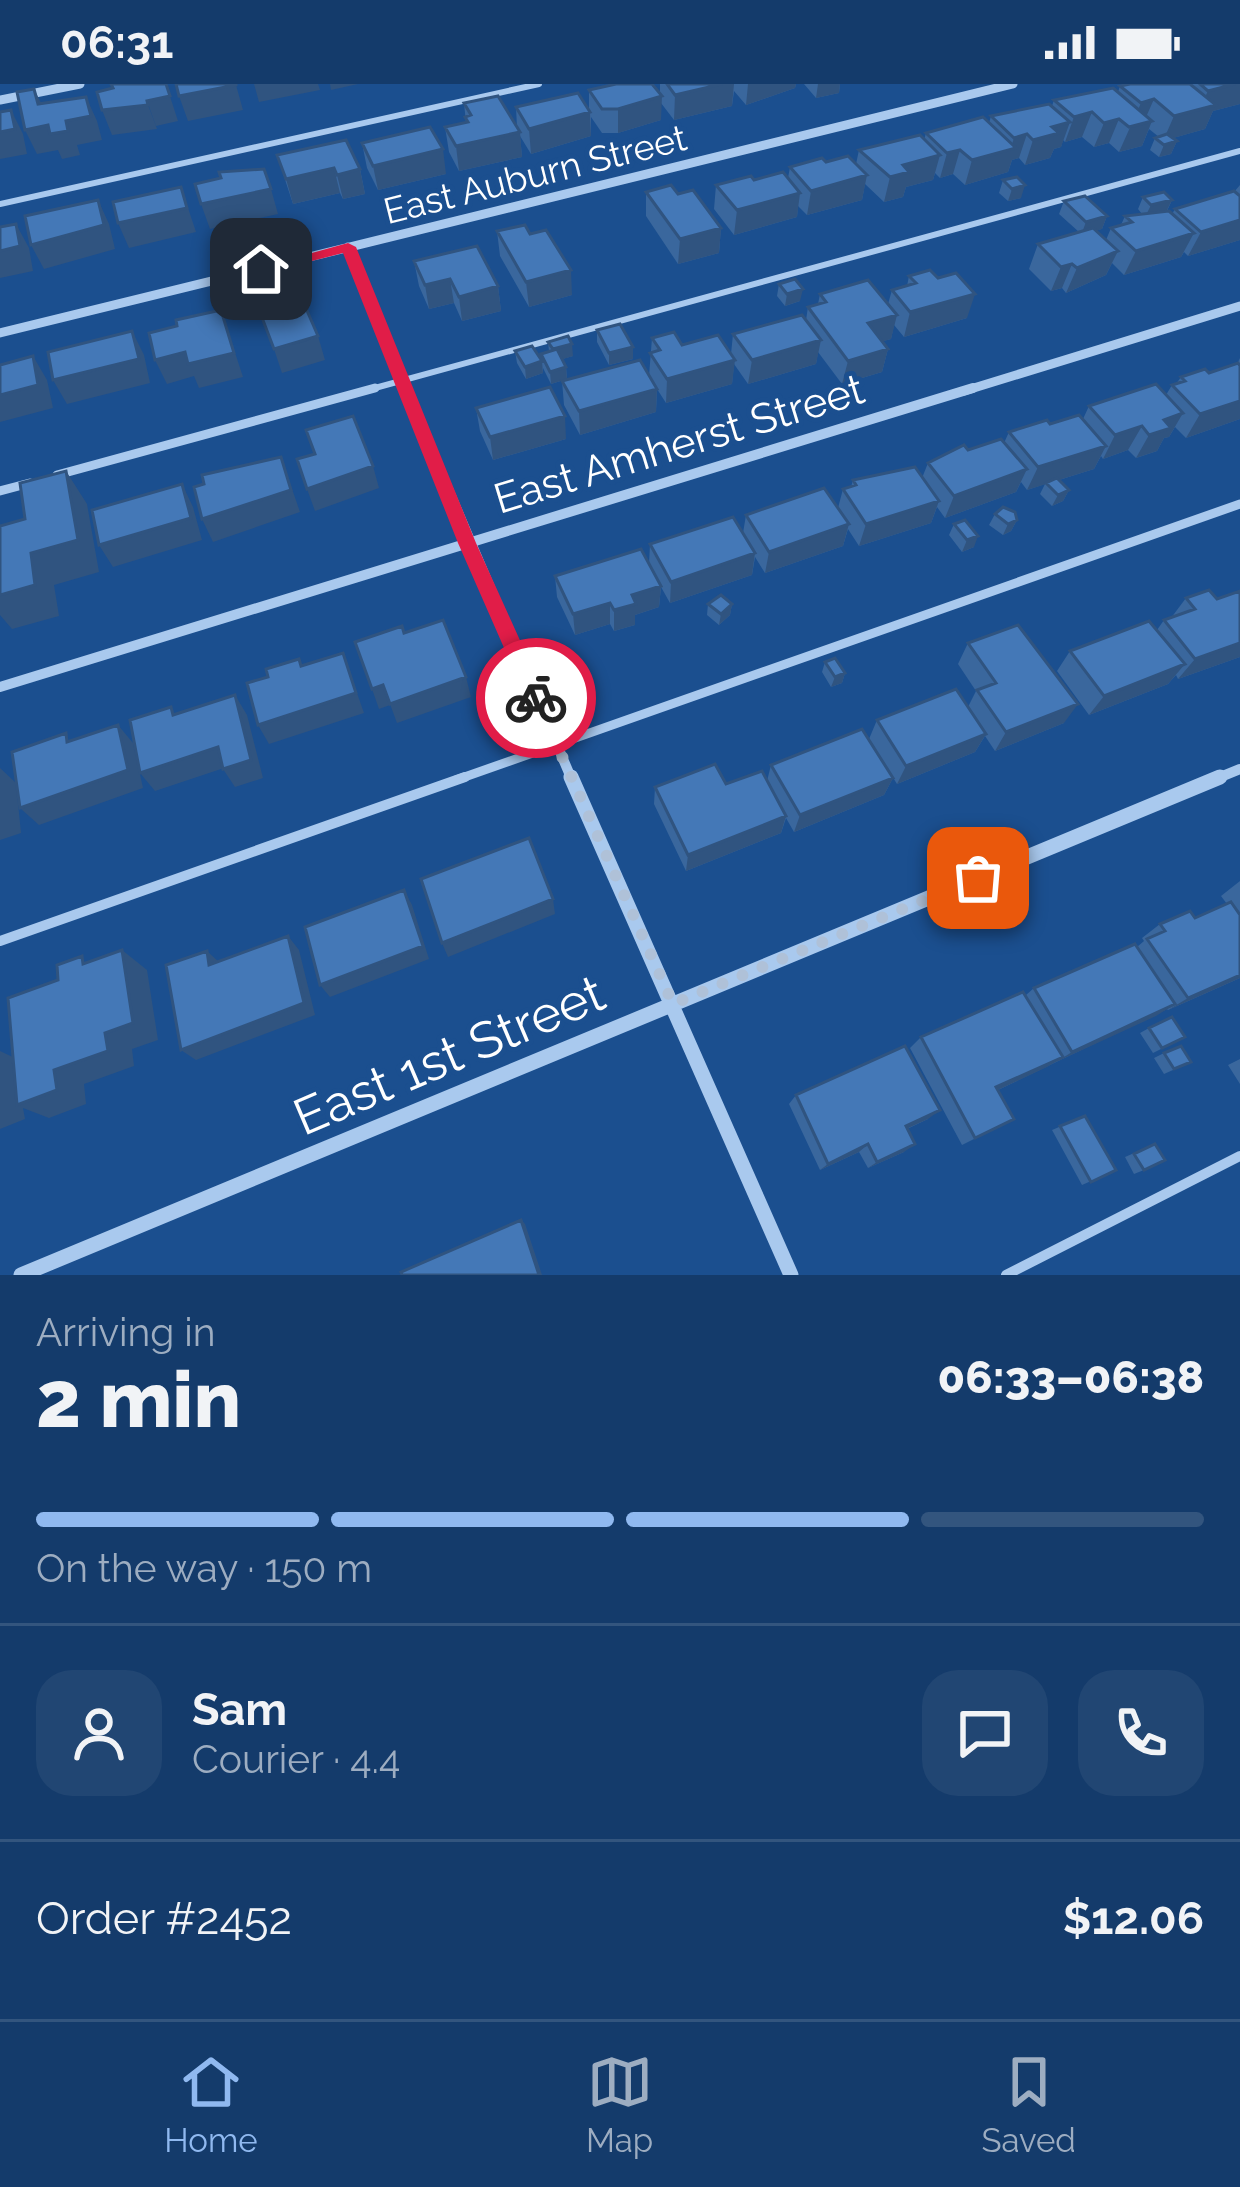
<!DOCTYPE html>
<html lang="en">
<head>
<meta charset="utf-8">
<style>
	:root { --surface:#143b6b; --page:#214673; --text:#f1f3f6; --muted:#9dadc1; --line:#33557e; --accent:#90b9f0 }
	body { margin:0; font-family:Raleway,sans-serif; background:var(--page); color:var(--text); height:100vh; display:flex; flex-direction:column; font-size:45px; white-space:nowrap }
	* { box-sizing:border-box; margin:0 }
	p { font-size:39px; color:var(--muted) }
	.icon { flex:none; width:66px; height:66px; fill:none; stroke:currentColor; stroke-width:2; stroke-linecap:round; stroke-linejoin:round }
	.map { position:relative; height:1191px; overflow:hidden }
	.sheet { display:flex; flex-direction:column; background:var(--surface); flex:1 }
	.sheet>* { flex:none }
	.pin { position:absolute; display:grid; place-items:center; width:102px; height:102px; color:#fff; margin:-51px; border-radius:24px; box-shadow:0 6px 18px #0006 }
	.courier { position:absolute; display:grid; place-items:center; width:120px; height:120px; margin:-60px; border:9px solid #e11d48; border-radius:50%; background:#fff; color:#222; box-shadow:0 3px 15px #0007 }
	.overview em { font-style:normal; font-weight:800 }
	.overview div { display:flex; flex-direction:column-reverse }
	.overview { display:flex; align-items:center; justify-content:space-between; height:204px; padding:0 36px }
	h1 { font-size:78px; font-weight:800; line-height:90px }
	.bar { display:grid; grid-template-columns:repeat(4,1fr); gap:18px 12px; align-content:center; height:144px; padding:0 36px }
	.bar i { height:15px; border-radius:9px; background:var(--line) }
	.bar .selected { background:var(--accent) }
	.bar p { grid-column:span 4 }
	.line { display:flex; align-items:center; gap:30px; padding:0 36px; border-top:3px solid var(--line) }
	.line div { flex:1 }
	.round { display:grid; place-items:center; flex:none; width:126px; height:126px; border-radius:36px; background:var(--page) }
	.status { display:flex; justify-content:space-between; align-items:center; height:84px; padding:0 60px; background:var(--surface); direction:ltr }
	.status svg { height:33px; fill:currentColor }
	.tab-bar { display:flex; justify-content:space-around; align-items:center; height:168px; border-top:3px solid var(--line); background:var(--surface); font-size:33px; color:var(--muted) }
	.tab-bar a { display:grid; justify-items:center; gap:6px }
	.tab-bar .selected { color:var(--accent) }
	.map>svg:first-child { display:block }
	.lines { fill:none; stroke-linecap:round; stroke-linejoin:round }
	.lane-far2 { stroke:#a9c9ee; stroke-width:6 }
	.lane-far1 { stroke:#a9c9ee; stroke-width:9 }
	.lane { stroke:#a9c9ee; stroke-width:10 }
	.street-far2 { stroke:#a9c9ee; stroke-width:9 }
	.street-far1 { stroke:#a9c9ee; stroke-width:10 }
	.street { stroke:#a9c9ee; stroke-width:15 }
	.wall { fill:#3a679d }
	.shaded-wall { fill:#305480 }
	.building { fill:#4478b7; stroke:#305480; stroke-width:3 }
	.route { fill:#e11d48 }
	.done { stroke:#afc1d8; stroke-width:12; stroke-dasharray:0 21.6 }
	.labels { text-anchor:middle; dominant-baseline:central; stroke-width:10; stroke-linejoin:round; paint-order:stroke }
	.far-street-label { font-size:36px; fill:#fff; stroke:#1b4f8f }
	.street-label { font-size:42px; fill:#fff; stroke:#1b4f8f }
	.near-street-label { font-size:51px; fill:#fff; stroke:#1b4f8f }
</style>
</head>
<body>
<div class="status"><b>06:31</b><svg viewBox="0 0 49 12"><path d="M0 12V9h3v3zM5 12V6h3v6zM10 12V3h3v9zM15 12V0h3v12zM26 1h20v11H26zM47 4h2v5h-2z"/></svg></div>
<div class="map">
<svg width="1240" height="1191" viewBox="0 0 1240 1191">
	<rect width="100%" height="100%" fill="#1b4f8f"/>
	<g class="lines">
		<path class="lane-far2" d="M0,120l539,-120
			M364,307l876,-240"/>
		<path class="lane-far1" d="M57,391l318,-87
			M0,407l30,-8
			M456,696l784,-276"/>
		<path class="lane" d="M0,857l465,-164
			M1006,1191l234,-119"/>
		<path class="street-far2" d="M0,16l80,-16
			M348,163l58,144
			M0,249l1013,-249
			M964,307l276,-85"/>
		<path class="street-far1" d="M405,304l167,392
			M0,603l973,-299
			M1213,696l27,-11"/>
		<path class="street" d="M571,693l220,498
			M21,1191l1199,-498"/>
	</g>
	<path class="wall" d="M660,0h136l-1,4 -49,17 -12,-14 -2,15 -58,14 -13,-17v17l-43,13h-16l-11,-16v19l-60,18 -11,-18 2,21 -63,14 -10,-19 -4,-25 21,-4 -2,-20 53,25 -1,-21 73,3v-20l71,3z
		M804,0h36l-1,9 -23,5z
		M1125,0h115v20l-27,7 -8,18 -32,9 4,3 -6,13 -12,3 -9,-7 5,-12 4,-1 -10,-8 -7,17 -23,6 -10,-9 -15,4 -12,-10 -17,5 -2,-2 -2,7 -7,2 -4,9 -25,7 -6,-7 -7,2 -4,12 -43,13 -12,-11 -13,4 -5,-5 -2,7 -27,7 -3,10 -19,5 -19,-18 -3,16 -55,15 -9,-9 -1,11 -63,18 -20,-26 2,-24 38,-5 34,-2 2,-11 36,-5 30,2 3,-14 65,-10 2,-7 63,-10 2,-7 61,-10 2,-6 64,-8 2,-6z
		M362,59l84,31 -68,16 -11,-22z
		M277,71l83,14 5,25 -22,5 -3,-6 -47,11z
		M1003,96l18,18 -13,3 -9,-8z
		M1240,101v55l-52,16 -4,-4 -3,5 -57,18 -12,-12 -6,12 -40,18 -4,-5 -11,3 -22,-22 9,-25 41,-12 -20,-18 5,-13 43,15 -5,13 -6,1 10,10 5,-12 10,-3 4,-9 17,-2 -4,-5 5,-12 29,3 -5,11 5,3 3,-5 59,-17z
		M646,108l75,36 -2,25 -41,11 -32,-48z
		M497,147l33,3 42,61 -43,12 -29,-51z
		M414,177l84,25 3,25 -39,10 -8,-18 -25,6 -10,-23z
		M909,192l58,42 -63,19 -10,-12 -3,14 -8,2 5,8 -6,23 -40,12 -24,-32 -2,12 -68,20 -14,-20 -2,20 -66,19 -9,-14 -1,23 -76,23 -16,-30 -2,-24 87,-5 3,-38 79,16 2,-20 73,-14 2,-13 10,-3 2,-10 68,10 4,-14 15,-4z
		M779,200l21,17 -15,5 -8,-10z
		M597,246l36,29 -24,6 -12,-23z
		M548,258l25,14 -11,3 4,8 1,12 -16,5 -8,-16v5l-17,6 -9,-16 -2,-12 26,8v-5l8,-3z
		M1240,274v61l-54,19 -11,-11 -6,10 -5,1 -7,13 -21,7 -8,-8 -25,9 -2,-3 -7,13 -35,11 10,10 -6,11 -11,5 -12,-12 5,-10 -18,6 -6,-8 -5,10 -71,26 -8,-11 -6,16 -72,23 -11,-17 -5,17 -78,27 -10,-16 -3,18 -82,28 -9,-16 -2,20 -24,8v10l-21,6 -4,-7 -35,11 -18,-38 -2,-21 94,-12 1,-20 93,-11 3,-18 92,-7 5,-19 8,-2 2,-7 69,-2 6,-15 40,-13 36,-7 5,-11 74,-13 6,-13 77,-11 6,-10 4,-1 5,-7 28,-4 28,-9z
		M476,324l90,31 -73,21 -13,-29z
		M995,430l22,6 -6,11 -8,4 -14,-10z
		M954,440l20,23 -12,5 -13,-17z
		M1240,507v66l-62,22 -2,-4 -8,9 -79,31 -32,-44 13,-20 87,-21 7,-10 7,-2 15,-20 31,1z
		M708,520h24l-2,11 -11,10 -12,-10z
		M968,559l96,80 -69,28 -10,-15 -10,16 -78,32 -28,-45 8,-19 91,-13 8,-16 -18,-27z
		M825,578l20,11 -3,10 -11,4 -9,-15z
		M771,681l122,13 -9,17 -90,37 -8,-14 -5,15 -95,38 -32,-67 1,-17 112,-6z
		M1240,797v97l-72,32 -1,-1 -169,81 16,29 -52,26 -52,-97 11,-11 105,-42 8,-7 103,-41 7,-6 -2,-3 18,-14 35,-6 32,-14 -6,-8z
		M1149,944l36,9 -32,16 -13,-20z
		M1164,969l27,9 -27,12 -10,-16z
		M1240,975v25l-12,-19z
		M796,1011l132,24 -21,10 -3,23 -36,16 -9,-16 -39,18 -31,-66z
		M1085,1032l31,54 -34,15 -30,-55z
		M1155,1060l-11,26 -10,4 -9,-17z"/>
	<path class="shaded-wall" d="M166,0l12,37 -22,5 -9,-25z
		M254,0h64l2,6 -61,12z
		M330,0h28l-27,6z
		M722,0h12l-2,22 -58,14 1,-25z
		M748,0h48l-1,4 -49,17z
		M818,0h22l-1,9 -23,5z
		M1235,0h5v20l-27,7 -8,18 -42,12 11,-25 25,-7 9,-18z
		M236,1l7,25 -55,11 -9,-25z
		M34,5l12,24 20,8 20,-24 11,24 5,19 -25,5 3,10 -18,4 -4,-9 -21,4 -12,-24 13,-26z
		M662,12l-1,24 -43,13v-24z
		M1154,15l-11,25 9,-3 -10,25 -23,6 22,-49z
		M148,21l9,24 -45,6 -10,-25z
		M11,26l12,24 4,20 -27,5v-27z
		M590,28l1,24 -60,18 -2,-25z
		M1092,28l-10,25 -17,5 9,-25z
		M1119,35l-10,24 -15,4 10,-24z
		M1070,38l-9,25 -7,2 -4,9 -25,7 8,-25 19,-13z
		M520,48l2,25 -63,14 -3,-25z
		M1027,50l-8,24 -7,2 -4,12 -43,13 7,-25 38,-10 4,-12z
		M1177,57l-6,13 -12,3 5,-12z
		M443,65l3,25 -68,16 -5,-24z
		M960,66l-7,24 -13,4 7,-25z
		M940,71l-7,25 -27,7 -3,10 -19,5 6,-25 13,-12z
		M334,84l6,25 -47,11 -7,-25z
		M360,85l5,25 -22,5 -6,-24z
		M867,91l-5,25 -55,15 4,-24z
		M1025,101l-4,13 -13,3 4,-12z
		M181,103l15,45 -67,16 -11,-25z
		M271,105l7,25 -68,15 -9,-25z
		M800,109l-3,24 -63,18 3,-25z
		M98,116l11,24 6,25 -71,20 -13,-24z
		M1172,116l-6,12 -21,5 6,-12z
		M1107,132l-5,13 -21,6 5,-13z
		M1240,136v20l-52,16 13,-24z
		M16,140l13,24 4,23 -33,7v-27z
		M721,144l-2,25 -41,11 2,-25z
		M1194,149l-13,24 -57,18 12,-24z
		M1118,167l-12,24 -40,18 11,-25z
		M1072,180l-10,24 -11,3 10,-24z
		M571,186l1,25 -43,12 -3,-25z
		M450,195l4,24 -25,6 -4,-24z
		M498,202l3,25 -39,10 -3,-24z
		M803,205l-3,12 -15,5 2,-12z
		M975,210l-8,24 -63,19 6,-25z
		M221,226l22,67 -44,11 -5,-12 -27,8 -12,-24z
		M897,231l-6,24 -28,8 5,-24z
		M132,247l12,24 6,28 -83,21 -14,-24z
		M318,252l7,24 -43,13 -8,-24z
		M821,256l-5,24 -68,20 4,-24z
		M572,260l1,12 -19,6 -1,-13z
		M633,263v12l-24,6v-12z
		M888,265l-6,23 -40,12 6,-23z
		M33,272l14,24 6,28 -53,14v-27z
		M735,276l-3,24 -66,19 1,-24z
		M542,277l1,12 -17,6 -1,-12z
		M566,283l1,12 -16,5 -1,-12z
		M657,305l-1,23 -76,23 -1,-24z
		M1240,317v18l-54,19 14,-24z
		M1183,329l-14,24 -5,1 -7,13 -21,7 13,-23 15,-15z
		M565,332l1,23 -73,21 -3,-23z
		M1142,342l-14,24 -25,9 12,-24z
		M1106,362l-12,23 -67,21 11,-23z
		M281,373l19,55 -87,30 -11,-23z
		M373,382l6,22 -64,23 -8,-22z
		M1027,385l-11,23 -71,26 9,-22z
		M66,387l21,33 12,68 -45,13 5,31 -47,13 -12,-14v-20l31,-42z
		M182,400l11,23 9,33 -89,27 -14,-22z
		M1069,406l-6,11 -11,5 6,-11z
		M939,417l-8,22 -72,23 7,-22z
		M1017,436l-6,11 -8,4 5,-11z
		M849,440l-6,22 -78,27 4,-21z
		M978,452l-4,11 -12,5 5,-12z
		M755,469l-3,22 -82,28 1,-21z
		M661,502l-2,21 -24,8v10l-21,6v-21l18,-15z
		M610,519v21l-35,11 -2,-21z
		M732,520l-2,11 -11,10 2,-11z
		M1240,559v14l-62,22 17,-20z
		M343,569l21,60 -95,31 -11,-19z
		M1185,580l-17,20 -79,31 15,-19z
		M845,589l-3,10 -11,4 4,-10z
		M466,593l5,20 -74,26 -7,-19z
		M383,601l7,20 -11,4 -7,-20z
		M235,611l12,20 16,63 -28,9 -12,-18z
		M1078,620l-14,19 -69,28 11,-19z
		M118,641l15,18 10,45 -104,37 -19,-17z
		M986,650l-11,18 -78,32 9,-18z
		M218,663l12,19 -75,25 -15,-18z
		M0,684l16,15 5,50 -21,7z
		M893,694l-9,17 -90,37 6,-17z
		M786,732l-5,17 -95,38 2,-16z
		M404,806l8,15 17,54 -99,38 -10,-12z
		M553,815l2,15 -107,43 -6,-14z
		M288,852l11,14 16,65 -119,45 -15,-10z
		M122,866l25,20 11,70 -26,9 2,17 -50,18 2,20 -37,14 -26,-10 2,11 -25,10v-78l17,8 37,11 51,-37z
		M207,867l14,13 -12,1z
		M1240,891v3l-72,32 20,-12z
		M1175,920l-19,12 -100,46 16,-10z
		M1063,973l-16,10 -64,30 13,-10z
		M940,1026l-12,9 -33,15 11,-8z
		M868,1060l-9,8 -39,18 8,-6z
		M915,1060l-11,8 -36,16 9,-6z
		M521,1136l4,4 17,51h-3z"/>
	<path class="building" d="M111,0h55l4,12 -23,5 1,4 -46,5 -5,-18 16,-4z
		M176,0h60v1l-57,11z
		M616,0h36l10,12 -44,13h-16l-13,-19z
		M667,0h55l-47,11z
		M1130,0h60l26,21 -42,11 -20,-17 -13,4 -21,-17z
		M1200,0h35l-27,7z
		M1113,4l39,33 -23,6 -10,-8 -15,4 -12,-11 -18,5 -20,-17z
		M34,5l4,15 48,-7 5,19 -25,5 2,10 -18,3 -2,-9 -23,5 -8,-38z
		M578,9l12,19 -61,17 -13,-22z
		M498,12l22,36 -64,14 -11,-19 23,-5 -3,-5 6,-2 -7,-12z
		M1049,20l21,18 -18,5 7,6 -26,7 -6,-6 -13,4 -23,-22z
		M11,26l4,19 -15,3v-20z
		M983,33l33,31 -44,12 -12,-10 -13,3 -21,-20z
		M430,43l13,22 -70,17 -11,-23z
		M1167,50l10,7 -13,4 -9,-7z
		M920,51l20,20 -37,10 6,7 -19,5 -31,-27z
		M346,56l14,29 -23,6 -3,-7 -48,11 -9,-24z
		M848,72l19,19 -56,16 -21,-24 32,-9 4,4z
		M264,85l7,20 -70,15 -6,-20 26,-6 -2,-6z
		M783,88l17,21 -63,17 -21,-25 35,-9 3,4z
		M1017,93l8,8 -13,4 -9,-9z
		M671,101l7,9 15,-4 28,38 -41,11 -34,-47z
		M181,103l6,21 -69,15 -5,-21z
		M1234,107l6,5v24l-39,12 -26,-23z
		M1164,108l8,8 -21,5 -8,-8z
		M1085,112l22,20 -21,6 -22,-21z
		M98,116l6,25 -73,20 -6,-29z
		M1169,127l25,22 -58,18 -25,-23 21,-6 -7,-6z
		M16,140l4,22 -20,5v-24z
		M525,141l5,9 16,-4 25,40 -45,12 -29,-51z
		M1093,144l25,23 -41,17 -5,-4 -11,3 -23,-23z
		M477,162l21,40 -39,11 -9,-18 -25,6 -11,-24z
		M930,186l8,8 18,-5 19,21 -65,18 -18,-22 24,-7 -7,-7z
		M795,195l8,10 -16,5 -8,-10z
		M868,196l29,35 -29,8 20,26 -40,12 -40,-54 18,-5 -6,-8z
		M295,199l23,53 -44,13 -21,-55z
		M221,226l13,43 -46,11 -3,-12 -30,8 -6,-27 28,-7 -1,-6z
		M802,231l19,25 -69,20 -19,-26z
		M620,240l13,23 -24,6 -12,-23z
		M132,247l7,28 -86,21 -5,-28z
		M674,248l8,13 36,-10 17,25 -68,19 -17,-26 10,-3 -8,-12z
		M568,252l4,8 -19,5 -5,-7z
		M532,262l10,15 -17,6 -10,-16z
		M557,265l9,18 -16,5 -9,-18z
		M33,272l5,29 -38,10v-30z
		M640,276l17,29 -78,22 -17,-30z
		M1238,279l2,3v35l-40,13 -28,-29 13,-4 -4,-4 24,-8 4,4z
		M1156,300l27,29 -19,7 7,8 -22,7 -7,-9 -27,9 -26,-29z
		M550,303l15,29 -75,21 -14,-29z
		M1079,331l27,31 -68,21 -29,-35 38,-12 3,4z
		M353,332l20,50 -66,23 -10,-30 18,-5 -9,-24z
		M1001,355l26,30 -73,27 -26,-33 36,-18 4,5z
		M281,373l10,33 -89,29 -8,-32 10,-3 -2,-9z
		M915,383l24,34 -73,23 -23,-35 13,-4 -3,-5z
		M66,387l12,69 -47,13 4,32 -35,10v-69l25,-7 -5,-36z
		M1057,394l12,12 -11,5 -12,-12z
		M182,400l9,34 -92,27 -7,-35z
		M824,404l25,36 -80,28 -23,-37z
		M1003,423l12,5 2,8 -9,4 -13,-10z
		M733,433l22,36 -84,29 -21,-38z
		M965,436l13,16 -11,4 -13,-16z
		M641,465l20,37 -29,9 4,9 -22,6 -4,-7 -37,11 -18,-38z
		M1209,506l8,9 23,-8v52l-45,16 -31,-39 31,-11 -9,-11z
		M721,511l11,9 -11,10 -13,-10z
		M443,536l23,57 -76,27 -7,-19 -11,4 -17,-47 47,-16 2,7z
		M1149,537l36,43 -81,32 -34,-45z
		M1018,541l60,79 -72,28 -29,-42 19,-7 -28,-40z
		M343,569l13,40 -98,32 -11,-42 21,-6 -2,-8 33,-10 2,7z
		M835,574l10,15 -10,4 -10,-15z
		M956,605l30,45 -80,32 -29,-46z
		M235,611l16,65 -28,9 -5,-22 -78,26 -10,-53 41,-13 2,8z
		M118,641l10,45 -108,38 -8,-56 54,-19 1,9z
		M862,645l31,49 -93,37 -29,-50z
		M715,680l11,20 36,-13 24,45 -98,39 -33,-68z
		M529,754l24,61 -111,44 -21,-64z
		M404,806l19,56 -103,39 -15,-58z
		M1231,818l9,13v60l-52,23 -41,-59 18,-8 -5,-7 30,-13 5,7z
		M288,852l16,67 -123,47 -15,-85 41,-14 2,14z
		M1135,860l40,60 -103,48 -38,-64z
		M122,866l11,73 -28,10 3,18 -54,19 3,20 -40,15 -9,-107 50,-18 -1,-15 25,-9 1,8z
		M1023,908l40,65 -67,30 18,32 -39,19 -54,-101z
		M1172,933l13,20 -23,11 -13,-20z
		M905,962l35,64 -34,16 9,18 -38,18 -9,-18 -40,20 -32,-69z
		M1181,962l10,16 -17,7 -10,-16z
		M1085,1032l31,54 -25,12 -31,-56z
		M1155,1060l10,16 -21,10 -10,-16z
		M521,1136l18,55h-137l-1,-3z"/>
	<path class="route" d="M348,159l8,4 120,296 70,155 -3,6h-14l-3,-6 -68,-155 -115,-290 -82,21 -7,-5z"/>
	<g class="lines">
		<path class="done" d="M536,614l137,306 305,-126"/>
	</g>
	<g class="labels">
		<g class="far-street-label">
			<text transform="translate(535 90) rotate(-14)">East Auburn Street</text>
		</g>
		<g class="street-label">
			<text transform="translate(679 360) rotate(-17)">East Amherst Street</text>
		</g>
		<g class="near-street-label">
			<text transform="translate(449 971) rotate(-23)">East 1st Street</text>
		</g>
	</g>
</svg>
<div class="pin" style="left:978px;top:794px;background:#ea580c"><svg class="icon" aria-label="bag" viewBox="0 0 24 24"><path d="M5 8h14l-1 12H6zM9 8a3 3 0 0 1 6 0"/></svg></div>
<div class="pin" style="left:261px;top:185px;background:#1f2937"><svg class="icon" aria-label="home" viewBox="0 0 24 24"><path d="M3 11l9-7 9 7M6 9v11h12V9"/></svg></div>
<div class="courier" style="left:536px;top:614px"><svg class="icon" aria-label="bike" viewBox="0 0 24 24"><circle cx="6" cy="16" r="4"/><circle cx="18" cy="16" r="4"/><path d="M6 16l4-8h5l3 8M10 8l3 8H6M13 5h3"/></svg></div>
</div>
<section class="sheet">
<div class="overview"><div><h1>2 min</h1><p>Arriving in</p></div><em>06:33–06:38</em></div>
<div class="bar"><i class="selected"></i><i class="selected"></i><i class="selected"></i><i></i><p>On the way · 150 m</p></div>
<div class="line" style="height:216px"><a class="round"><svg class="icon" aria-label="person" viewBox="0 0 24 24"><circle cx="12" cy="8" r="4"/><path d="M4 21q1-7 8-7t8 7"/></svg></a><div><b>Sam</b><p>Courier · 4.4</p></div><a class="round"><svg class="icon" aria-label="chat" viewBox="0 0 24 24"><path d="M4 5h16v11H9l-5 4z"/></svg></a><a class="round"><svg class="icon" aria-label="phone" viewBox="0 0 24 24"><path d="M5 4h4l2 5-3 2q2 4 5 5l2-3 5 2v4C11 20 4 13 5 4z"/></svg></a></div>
<div class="line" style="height:156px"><div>Order #2452</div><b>$12.06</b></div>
</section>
<nav class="tab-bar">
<a class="selected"><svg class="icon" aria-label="home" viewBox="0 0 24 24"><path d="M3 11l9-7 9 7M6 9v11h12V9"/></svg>Home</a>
<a><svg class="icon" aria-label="map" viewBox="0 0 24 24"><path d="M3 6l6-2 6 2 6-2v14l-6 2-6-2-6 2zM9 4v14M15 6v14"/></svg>Map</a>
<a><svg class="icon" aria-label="saved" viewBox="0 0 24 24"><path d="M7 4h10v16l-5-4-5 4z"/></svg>Saved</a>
</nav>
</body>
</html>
